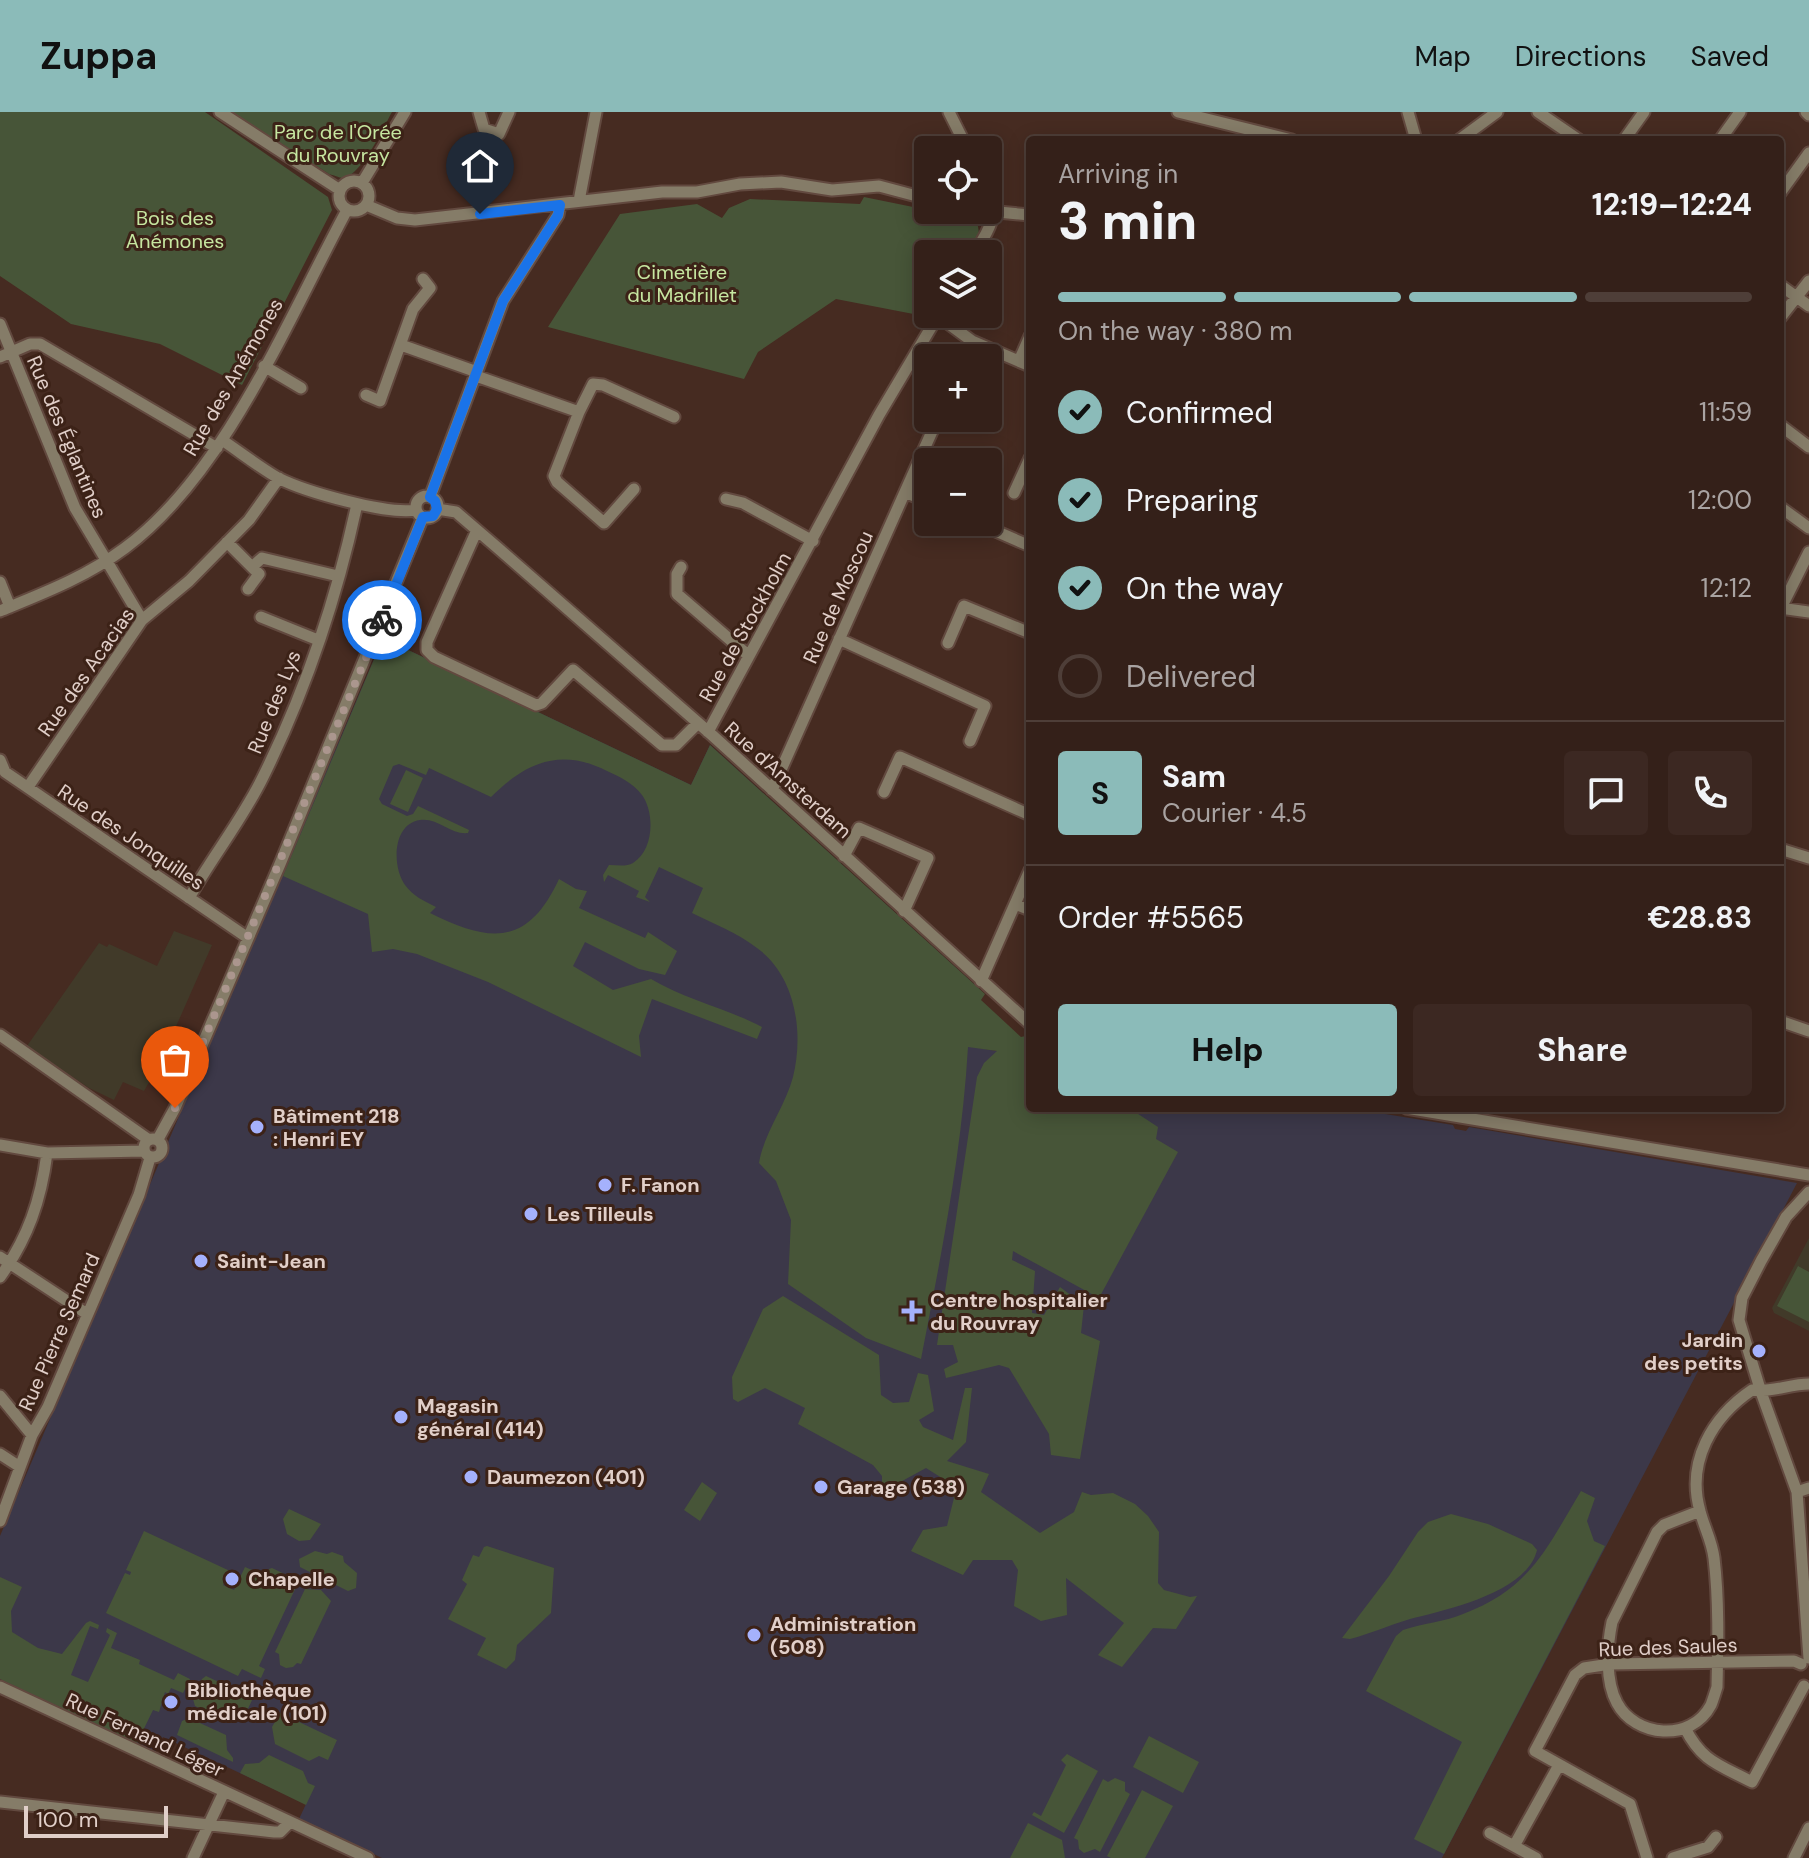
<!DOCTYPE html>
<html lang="en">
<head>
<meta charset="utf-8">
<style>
	:root { --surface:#342019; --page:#3c2822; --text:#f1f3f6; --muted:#a9a3a2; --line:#4e3e38; --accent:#8bbbb9 }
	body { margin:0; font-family:"DM Sans",sans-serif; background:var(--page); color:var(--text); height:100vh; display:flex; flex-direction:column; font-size:30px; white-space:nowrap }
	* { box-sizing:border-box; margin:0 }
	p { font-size:26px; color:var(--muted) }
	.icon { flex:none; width:44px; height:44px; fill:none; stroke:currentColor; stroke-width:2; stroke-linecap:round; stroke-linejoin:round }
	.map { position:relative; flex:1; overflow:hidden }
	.drawer { position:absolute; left:1026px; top:24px; width:758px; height:976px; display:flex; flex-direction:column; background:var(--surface); border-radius:8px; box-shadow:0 4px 20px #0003,0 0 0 2px var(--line) }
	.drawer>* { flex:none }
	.tools { position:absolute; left:914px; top:24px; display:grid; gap:16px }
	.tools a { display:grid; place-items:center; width:88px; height:88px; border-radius:8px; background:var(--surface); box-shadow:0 4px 20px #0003,0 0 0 2px var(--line); font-size:40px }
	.scale { position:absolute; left:24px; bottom:20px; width:144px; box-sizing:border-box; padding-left:8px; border:4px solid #e1cfc9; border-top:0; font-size:22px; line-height:28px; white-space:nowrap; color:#e1cfc9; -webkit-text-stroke:6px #3c2217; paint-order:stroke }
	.pin { position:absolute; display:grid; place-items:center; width:68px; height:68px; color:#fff; margin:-82px -34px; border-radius:50% 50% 50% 0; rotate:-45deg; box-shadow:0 0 8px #0007 }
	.pin .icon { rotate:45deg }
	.courier { position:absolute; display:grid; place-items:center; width:80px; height:80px; margin:-40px; border:6px solid #1a73e8; border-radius:50%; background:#fff; color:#222; box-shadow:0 2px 10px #0007 }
	.head em { font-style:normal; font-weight:800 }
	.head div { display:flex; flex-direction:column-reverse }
	.head { display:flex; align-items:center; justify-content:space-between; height:136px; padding:0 32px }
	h1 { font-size:52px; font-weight:800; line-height:60px }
	.bar { display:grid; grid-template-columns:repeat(4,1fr); gap:12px 8px; align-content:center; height:96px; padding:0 32px }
	.bar i { height:10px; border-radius:6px; background:var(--line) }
	.bar .current { background:var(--accent) }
	.bar p { grid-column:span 4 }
	.line { display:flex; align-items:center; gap:20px; padding:0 32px; border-top:2px solid var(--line) }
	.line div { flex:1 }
	.round { display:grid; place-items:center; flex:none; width:84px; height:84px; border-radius:8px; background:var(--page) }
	ol { padding:0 32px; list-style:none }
	li { display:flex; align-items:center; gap:24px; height:88px }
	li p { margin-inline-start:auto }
	li .icon { padding:8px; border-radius:50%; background:var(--accent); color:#111; stroke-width:4 }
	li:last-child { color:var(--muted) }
	li i { width:44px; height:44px; border:4px solid var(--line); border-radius:50% }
	.button { display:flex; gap:16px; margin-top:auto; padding:16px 32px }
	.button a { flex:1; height:92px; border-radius:8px; background:var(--accent); color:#111; font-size:32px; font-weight:800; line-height:92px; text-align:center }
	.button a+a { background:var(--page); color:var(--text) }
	header { display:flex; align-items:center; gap:48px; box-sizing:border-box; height:112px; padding:0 40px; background:var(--accent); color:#111 }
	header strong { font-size:38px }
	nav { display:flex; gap:44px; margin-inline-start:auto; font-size:28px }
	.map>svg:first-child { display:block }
	.education { fill:#413a29 }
	.medical { fill:#3c3849 }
	.green { fill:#475538 }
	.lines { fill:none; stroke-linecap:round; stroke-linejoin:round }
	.minor-casing { stroke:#62493f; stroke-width:15 }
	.minor { stroke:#857c68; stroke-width:11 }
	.done { stroke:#ab968e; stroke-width:8; stroke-dasharray:0 14.4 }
	.route { stroke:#1a73e8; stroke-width:10 }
	.poi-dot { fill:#a5b1fc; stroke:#3c2217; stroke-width:3 }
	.labels { text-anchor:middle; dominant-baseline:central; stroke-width:6; stroke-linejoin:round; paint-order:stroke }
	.park-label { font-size:20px; fill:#c6e6a0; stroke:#3c2217 }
	.street-label { font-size:20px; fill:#e1cfc9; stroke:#3c2217 }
	.poi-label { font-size:20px; font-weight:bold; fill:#e1cfc9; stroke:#3c2217; text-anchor:start }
</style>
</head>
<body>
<header>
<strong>Zuppa</strong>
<nav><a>Map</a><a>Directions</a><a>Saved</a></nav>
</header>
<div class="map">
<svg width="1809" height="1746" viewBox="0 0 1809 1746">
	<rect width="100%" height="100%" fill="#462b21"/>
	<path class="education" d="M174,819l38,14 -53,120 -15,26 -21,-9 -9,18 -25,-12 -62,-42 72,-103 8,4 2,-3 48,22z
		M1809,1126v93l-35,-18 -2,-5z"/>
	<path class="medical" d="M383,526l308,147 19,-40 267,242 -9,59 62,11v51h318l105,17 2,4 6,1 5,1 3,-4 328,56 -355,675h-1060l-83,-39 7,-15 -143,-67 -8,16 -155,-74v-143z"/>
	<path class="green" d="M0,0h205l123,85 4,13 -90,175 -82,-41 -89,-20 -71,-48z
		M232,0h160c-9,16 -31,65 -50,66 -1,0 -12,-4 -13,-4z
		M864,85l113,23 2,13 -13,21h-38l1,63 -93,-18 -78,53 -14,27 -196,-52 72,-113 77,-10 25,14 7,-10 21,-9 110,5z
		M383,526l308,147 19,-40 275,249 -4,6 40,37 9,-2v73h99l29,19 -2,12 22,13 -79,146 -86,-47 -1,9 23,11 -3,42 12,2 16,-28 24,18 -3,28 19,8 -20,118 -29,-4 -2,-21 -40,-66 -10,-3 -53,13 -2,-9 14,-7 -5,-17h-16l40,-268 7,-14 13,-12 -29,-4c-6,105 -27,209 -47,312l-55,-21 -78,-54 3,-64 -15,-39 -17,-18c5,-30 26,-56 34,-86 11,-44 3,-101 -36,-129 -19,-15 -43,-24 -65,-35l11,-25 -44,-21 -14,30 5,5 -14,-5 3,-6 -31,-16 -4,7 -1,-7 6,-10c8,0 17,2 24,-2 21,-13 22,-50 9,-68 -9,-12 -22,-18 -35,-24 -47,-24 -82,-8 -116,26l-62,-29 -3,7 -27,-11 -6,2 -14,33 3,5 25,12 6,-2 5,-8 51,24 -1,3c-17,2 -31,-16 -48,-13 -28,4 -28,47 -15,65 8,11 19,16 31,22l-6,6c59,29 97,35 129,-34l17,10 11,2 -8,17 66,30 3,-6 29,19 -12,24 -26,-6 -54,-27 -12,24 40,24 38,-11c35,21 75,29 111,48l-5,12 -105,-40 -13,37 2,21 -153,-75 -71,-28 -24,-5 -21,3 -4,-38 -85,-38z
		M406,658l17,8 -15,34 -18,-8z
		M1798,1154l11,6v50l-32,-16z
		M783,1184l96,59 2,40 12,8 16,-1 9,-29 10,2 6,36 -15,9 4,7 30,13 12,-52h7l-6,54 -19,19 42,13 -8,18 59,41 34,-21 8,-20 9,3 22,-2 22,11 13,12 11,16 -1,51 6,7 26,7 7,-1 -21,33 -23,-1 -31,39 -24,-12 26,-32 -58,-45 1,37 -26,6 -27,-15 4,-36 -6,-10h-39l-10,15 -52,-24 12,-21 24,-4 7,-28 -9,-18 -19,-12 -44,24v-16l-9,-11 -75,-41 7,-16 -40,-20 -27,14 -5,-3 -1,-22 31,-68z
		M702,1370l15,11 -17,28 -16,-11z
		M1581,1379l14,7 -8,23 7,20 11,5 -161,308 -30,-15 48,-97 -96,-51 30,-55 7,-6c20,-7 41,-8 60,-16 68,-26 83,-65 118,-123z
		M289,1397l32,15 -11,16 -11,1 -12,-7 -4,-15z
		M1451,1402l37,10 44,20 5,6c-10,43 -92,60 -127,69 -21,6 -40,15 -60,20l-8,-1 47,-62 29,-44 10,-10z
		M144,1419l86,40 -7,14 11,5 11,-23 21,9 3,-7 3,-1 25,12 -2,4 2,1 -38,81 6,3 -4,9 -19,-9 -4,7 -132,-63 19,-40 5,2 1,-3 -5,-2z
		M487,1434l67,22 -3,45 -34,32 -2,15 -9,9 -29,-14 9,-17 -38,-19 19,-35 -5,-4 11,-25 6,2 5,-10z
		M315,1439l12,3 5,-2 11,4 1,6 13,11 -1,15 -8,3 -48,-24 -1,-8z
		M0,1465l22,10 -11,24 1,21 26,16 24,6 24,-31 4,-2 9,4 -1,4 -8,-3 -19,49 17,7 22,-47 -4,-3 1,-4 10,5 -6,15 29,12 -1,4 35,16 4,-7 12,6 -7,14 -12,-5 -3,6 -3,-2 -6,20 -6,-2 -16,33 -137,-64z
		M305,1477l16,1 10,11 -30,63 -4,-1 -4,4 -7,1 -6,-3 -1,-11 -4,-2z
		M206,1564l47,22 -8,17 -14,8 -36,-17 -2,-7 9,-20z
		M280,1601l57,27 -9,20 -9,-4 -10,5 -34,-17 -3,-17z
		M189,1606l37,17 1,15 6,8v4l-56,-27 5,-14z
		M1149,1624l50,26 -16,31 -50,-26z
		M1067,1642l31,17 -34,62 -32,-18 2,-3 7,4 25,-51 -5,-5z
		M269,1643l34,16 5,12 7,3 -9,19 -66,-32 5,-9 14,-1z
		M1115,1666l10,4v9l5,3 -30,58 -5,-3 -11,4 -5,-4 -1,-9 -4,-2 29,-59 5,3z
		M1142,1678l31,16 -28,52h-34l-4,-2z
		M1028,1711l34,17 3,18h-55z"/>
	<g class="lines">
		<g class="minor-casing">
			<path id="minor" d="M220,0l120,78
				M479,0l5,17 15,5 10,-22
				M949,0l19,38
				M1178,0l114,28
				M1408,0l8,28
				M1538,0l41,28
				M1806,0l3,3
				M1459,28l38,-28
				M1624,28l20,-28
				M1720,28l20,-28
				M339 84a15 15 0 1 1 30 0a15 15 0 1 1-30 0Z
				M362,71l43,-71
				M1780,81l29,-40
				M579,89l17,-89
				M366,93l31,13 18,2 247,-28h35l43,-8 41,-2 51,8 47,-4 49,13
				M977,98l53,5
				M974,142c13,-21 26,-38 14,-62
				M1780,173l29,21
				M938,204l34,25 58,25
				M1780,206l29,-37
				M0,212l75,184 67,112
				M401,233l76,27
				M0,245l30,-13h10l177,104
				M964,246l8,-17
				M1019,249l11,-25
				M264,254l37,22
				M476,264l103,36 -25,64 3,6 47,41 30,-34
				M366,283l14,6 33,-92 17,-21 -7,-9
				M579,300l14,-28 10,1 71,32
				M1780,313l29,22
				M222,328c18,12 37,27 56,38 28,14 109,37 138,32
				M905,380l23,10
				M1014,381l16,-35
				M416 395a11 11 0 1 1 22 0a11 11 0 1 1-22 0Z
				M430,385l73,-196 55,-86 2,-10
				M726,387l17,4 70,38
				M1780,395l29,21
				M437,397l19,3 43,37 213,186 318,289
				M975,410l55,24
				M477,418l-50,112v8l7,7 102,48 6,-2 31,-33 89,75h14l22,-22
				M227,430l32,32 -11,15
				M252,455l10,-9 76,18
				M681,455l-4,7v20l72,62
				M0,470l10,25
				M1780,496l29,4
				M1781,496l28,-56
				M0,499c44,-18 86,-34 125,-63 100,-74 163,-229 222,-338
				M261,505l57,23
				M839,527l146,67 -15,35
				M948,531l16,-37 66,27
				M708,620l171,-317 60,-101
				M0,648l5,12 243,166
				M28,675l114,-167 47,-39 60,-61 30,-42
				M772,678l166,-372
				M884,680l16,-35 130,58
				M1780,737l29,9
				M844,744l15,-28 69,30 -24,53
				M189,786c23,-41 53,-78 74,-121 42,-85 74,-180 94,-273
				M1015,792l15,6
				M981,869l49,-111
				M1780,909l29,10
				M0,923l149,105
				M1406,996l403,67
				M144 1036a9 9 0 1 1 18 0a9 9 0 1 1-18 0Z
				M158,1027l17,-31 105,-244 143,-347
				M0,1033l47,8 97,-2
				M1809,1080l-23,25 -25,44 -19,37 -3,22 22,72 36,100 12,166
				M0,1145l87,57
				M0,1165c28,-39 41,-77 47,-124
				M0,1284l32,39
				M0,1342l20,13
				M1797,1380l12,-4
				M1700,1399l-36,14 -7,7 -45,90c-5,24 -7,59 5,81 18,34 74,40 94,2 2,-5 4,-12 6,-18 1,-42 2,-87 -3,-129 -2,-17 -10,-31 -14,-47 -14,-49 12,-94 52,-121 18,3 38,-6 57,-6
				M0,1409l32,-86 16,-28 91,-212 11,-37
				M0,1575l368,171
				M1685,1616c17,34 35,37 67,54l52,-96
				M0,1690l274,30h6l7,-7
				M1490,1721l46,25
				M1514,1734l45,-81
				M193,1746l31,-66
				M1647,1746l-17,-54 -95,-53 40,-76 9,-7 26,-4 184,-3 7,3
				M1673,1746l35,-11 8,-10
				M1794,1746l15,-30"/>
		</g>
		<use href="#minor" class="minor"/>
	</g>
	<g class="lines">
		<path class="done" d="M175,996l207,-488"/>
		<path class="route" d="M382,508l41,-103 10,-1 4,-7 -2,-8 -5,-4 73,-196 55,-86 2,-10 -80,9"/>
	</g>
	<g class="poi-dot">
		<circle cx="257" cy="1015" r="8"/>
		<circle cx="605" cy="1073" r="8"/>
		<circle cx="531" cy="1102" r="8"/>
		<circle cx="201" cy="1149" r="8"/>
		<path d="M908 1187h8v8h8v8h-8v8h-8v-8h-8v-8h8z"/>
		<circle cx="1759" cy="1239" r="8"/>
		<circle cx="401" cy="1305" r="8"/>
		<circle cx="471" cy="1365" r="8"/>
		<circle cx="821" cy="1375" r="8"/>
		<circle cx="232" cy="1467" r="8"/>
		<circle cx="754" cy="1523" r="8"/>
		<circle cx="171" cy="1590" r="8"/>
	</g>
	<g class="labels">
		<g class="park-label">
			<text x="338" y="20">Parc de l'Orée<tspan x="338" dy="23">du Rouvray</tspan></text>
			<text x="175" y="106">Bois des<tspan x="175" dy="23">Anémones</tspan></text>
			<text x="682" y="160">Cimetière<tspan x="682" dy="23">du Madrillet</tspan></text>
		</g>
		<g class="street-label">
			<text transform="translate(233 265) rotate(-60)">Rue des Anémones</text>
			<text transform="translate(67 325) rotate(67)">Rue des Églantines</text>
			<text transform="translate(838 485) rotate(-66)">Rue de Moscou</text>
			<text transform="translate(745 515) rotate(-61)">Rue de Stockholm</text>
			<text transform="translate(86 560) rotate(-55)">Rue des Acacias</text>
			<text transform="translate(274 590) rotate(-68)">Rue des Lys</text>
			<text transform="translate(788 668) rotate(42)">Rue d'Amsterdam</text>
			<text transform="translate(131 725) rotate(34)">Rue des Jonquilles</text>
			<text transform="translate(59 1220) rotate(-66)">Rue Pierre Semard</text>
			<text transform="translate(1668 1535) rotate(-2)">Rue des Saules</text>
			<text transform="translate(145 1623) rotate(25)">Rue Fernand Léger</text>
		</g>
		<g class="poi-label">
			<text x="273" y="1004">Bâtiment 218<tspan x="273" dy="23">: Henri EY</tspan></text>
			<text x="621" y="1073">F. Fanon</text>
			<text x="547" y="1102">Les Tilleuls</text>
			<text x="217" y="1149">Saint-Jean</text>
			<text x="930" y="1188">Centre hospitalier<tspan x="930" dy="23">du Rouvray</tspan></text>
			<text x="1743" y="1228" text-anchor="end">Jardin<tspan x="1743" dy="23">des petits</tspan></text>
			<text x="417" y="1294">Magasin<tspan x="417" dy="23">général (414)</tspan></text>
			<text x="487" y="1365">Daumezon (401)</text>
			<text x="837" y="1375">Garage (538)</text>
			<text x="248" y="1467">Chapelle</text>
			<text x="770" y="1512">Administration<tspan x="770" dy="23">(508)</tspan></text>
			<text x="187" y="1578">Bibliothèque<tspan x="187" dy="23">médicale (101)</tspan></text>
		</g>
	</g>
</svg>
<div class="tools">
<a><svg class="icon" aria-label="locate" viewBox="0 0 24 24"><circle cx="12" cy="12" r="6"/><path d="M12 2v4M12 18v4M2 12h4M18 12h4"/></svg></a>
<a><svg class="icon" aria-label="layers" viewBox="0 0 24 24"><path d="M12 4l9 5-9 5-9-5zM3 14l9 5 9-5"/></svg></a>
<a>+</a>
<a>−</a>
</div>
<div class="scale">100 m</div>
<div class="pin" style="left:175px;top:996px;background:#ea580c"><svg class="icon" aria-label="bag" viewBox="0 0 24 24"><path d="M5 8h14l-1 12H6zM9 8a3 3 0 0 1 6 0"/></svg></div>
<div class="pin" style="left:480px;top:102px;background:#1f2937"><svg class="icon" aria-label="home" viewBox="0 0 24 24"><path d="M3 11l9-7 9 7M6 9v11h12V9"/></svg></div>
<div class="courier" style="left:382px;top:508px"><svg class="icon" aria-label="bike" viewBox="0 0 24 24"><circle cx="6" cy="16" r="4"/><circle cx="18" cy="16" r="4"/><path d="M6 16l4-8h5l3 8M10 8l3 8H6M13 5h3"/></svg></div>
<section class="drawer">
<div class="head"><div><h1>3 min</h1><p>Arriving in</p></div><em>12:19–12:24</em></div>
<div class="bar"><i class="current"></i><i class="current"></i><i class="current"></i><i></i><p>On the way · 380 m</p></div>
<ol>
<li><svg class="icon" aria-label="check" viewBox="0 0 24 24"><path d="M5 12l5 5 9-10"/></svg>Confirmed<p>11:59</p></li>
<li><svg class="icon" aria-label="check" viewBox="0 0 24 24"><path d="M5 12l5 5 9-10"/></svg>Preparing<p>12:00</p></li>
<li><svg class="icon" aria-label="check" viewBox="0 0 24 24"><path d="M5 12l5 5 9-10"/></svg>On the way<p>12:12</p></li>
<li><i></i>Delivered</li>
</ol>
<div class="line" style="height:144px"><b class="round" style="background:var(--accent);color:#111">S</b><div><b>Sam</b><p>Courier · 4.5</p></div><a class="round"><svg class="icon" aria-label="chat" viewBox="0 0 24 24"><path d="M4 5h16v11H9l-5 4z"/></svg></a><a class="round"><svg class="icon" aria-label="phone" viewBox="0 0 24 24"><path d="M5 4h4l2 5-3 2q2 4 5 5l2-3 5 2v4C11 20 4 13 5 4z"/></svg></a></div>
<div class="line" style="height:104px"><div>Order #5565</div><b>€28.83</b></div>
<div class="button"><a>Help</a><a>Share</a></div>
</section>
</div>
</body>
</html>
